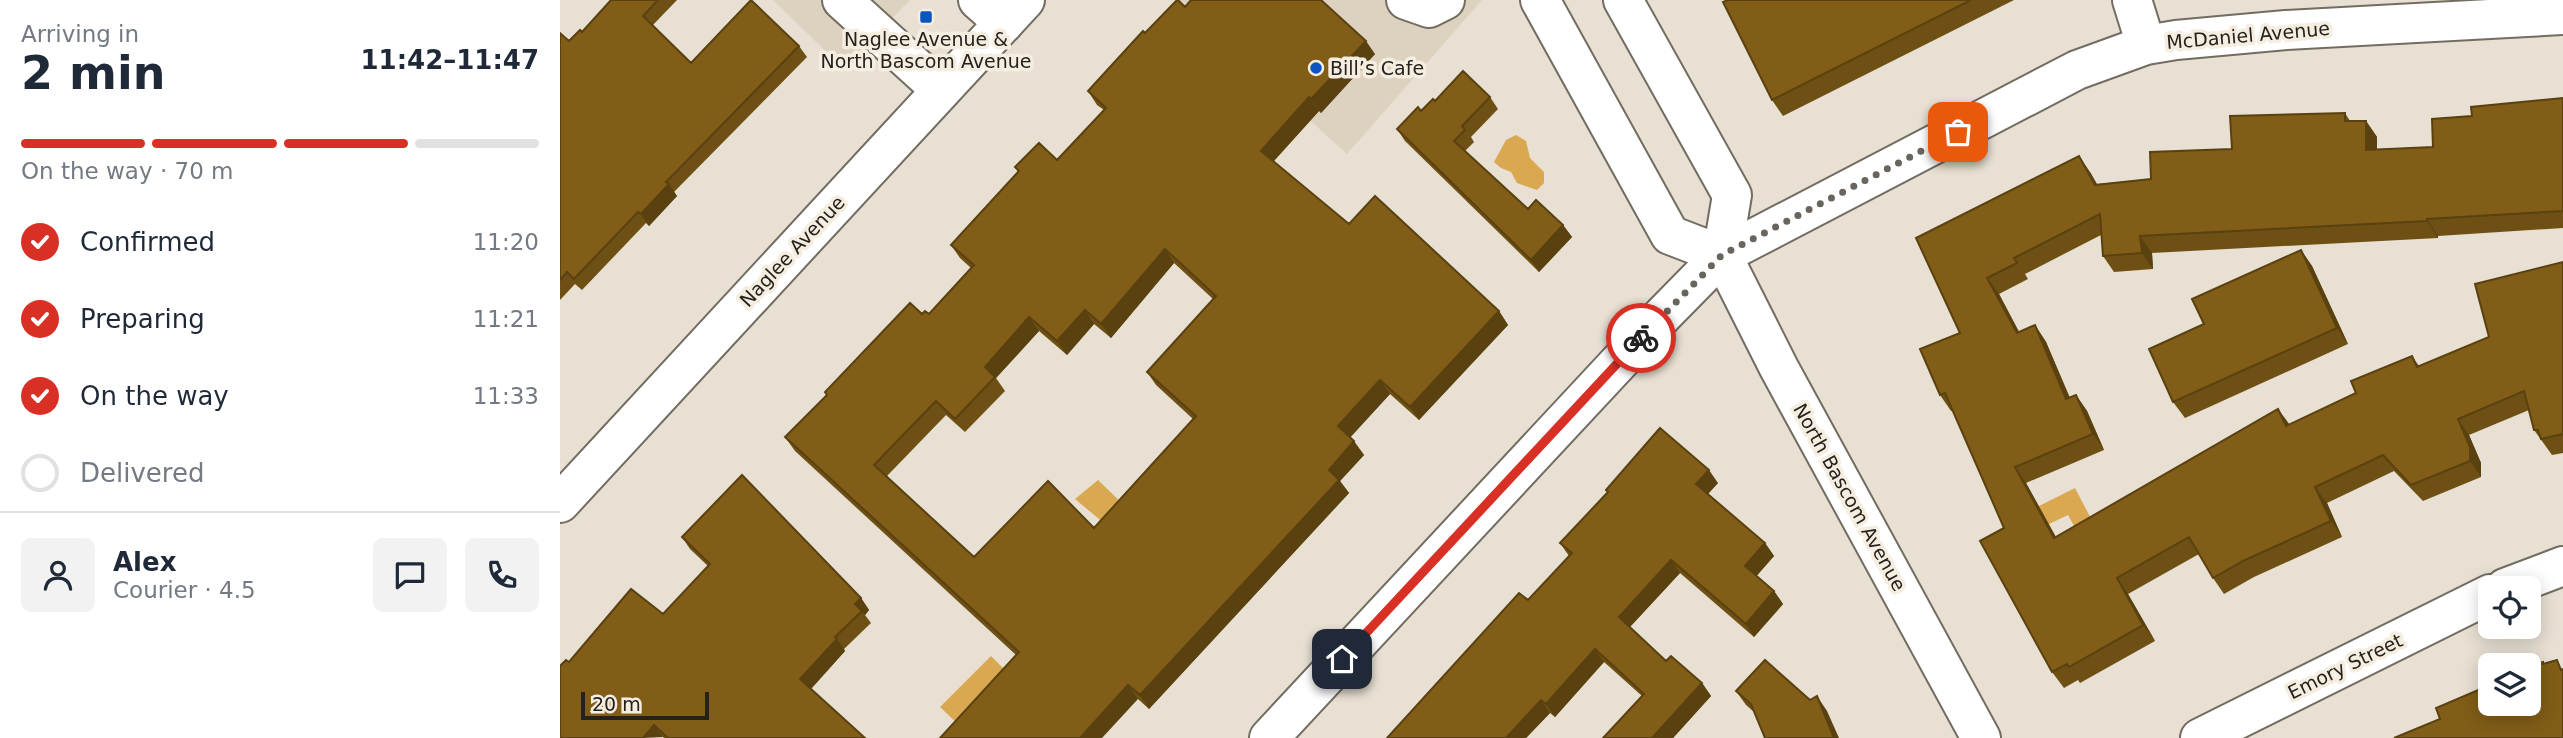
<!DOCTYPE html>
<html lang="en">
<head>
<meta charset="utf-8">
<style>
	:root { --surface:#fff; --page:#f2f2f3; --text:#1f2937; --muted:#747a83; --line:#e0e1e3; --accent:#d93025 }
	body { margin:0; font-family:"DejaVu Sans",sans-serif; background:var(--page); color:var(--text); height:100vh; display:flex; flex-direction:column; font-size:26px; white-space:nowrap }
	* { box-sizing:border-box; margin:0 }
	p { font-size:23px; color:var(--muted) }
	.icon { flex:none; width:38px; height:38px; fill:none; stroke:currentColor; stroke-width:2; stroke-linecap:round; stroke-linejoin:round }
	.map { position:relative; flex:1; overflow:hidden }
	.details { display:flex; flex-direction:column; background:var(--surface); width:560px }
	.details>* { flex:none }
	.fabs { position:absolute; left:1918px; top:576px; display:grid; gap:14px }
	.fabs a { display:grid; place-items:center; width:63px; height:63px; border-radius:10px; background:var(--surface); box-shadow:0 4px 18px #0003; font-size:35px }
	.scale { position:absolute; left:21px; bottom:18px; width:128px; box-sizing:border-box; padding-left:7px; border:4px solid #25221d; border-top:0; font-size:19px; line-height:24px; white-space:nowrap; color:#25221d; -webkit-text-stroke:5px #f5ede0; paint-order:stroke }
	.pin { position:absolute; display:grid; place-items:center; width:60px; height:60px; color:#fff; margin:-30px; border-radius:14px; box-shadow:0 4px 10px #0006 }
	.courier { position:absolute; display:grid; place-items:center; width:70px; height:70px; margin:-35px; border:5px solid #d93025; border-radius:50%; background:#fff; color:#222; box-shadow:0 2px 9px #0007 }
	.headline em { font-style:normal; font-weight:800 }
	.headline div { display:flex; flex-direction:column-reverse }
	.headline { display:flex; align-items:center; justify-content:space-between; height:119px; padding:0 21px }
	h1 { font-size:46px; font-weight:800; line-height:52px }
	.bar { display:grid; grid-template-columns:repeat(4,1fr); gap:10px 7px; align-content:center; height:84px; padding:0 21px }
	.bar i { height:9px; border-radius:5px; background:var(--line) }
	.bar .selected { background:var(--accent) }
	.bar p { grid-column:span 4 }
	.line { display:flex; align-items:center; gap:18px; padding:0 21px; border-top:2px solid var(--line) }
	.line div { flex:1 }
	.round { display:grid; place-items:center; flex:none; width:74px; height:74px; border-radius:10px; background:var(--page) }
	ol { padding:0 21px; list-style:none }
	li { display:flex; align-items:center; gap:21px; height:77px }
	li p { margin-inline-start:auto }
	li .icon { padding:7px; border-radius:50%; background:var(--accent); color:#fff; stroke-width:4 }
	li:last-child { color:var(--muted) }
	li i { width:38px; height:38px; border:4px solid var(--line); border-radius:50% }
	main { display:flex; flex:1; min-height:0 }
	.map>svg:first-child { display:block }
	.built { fill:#ddd2bf }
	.water { fill:#d9a851 }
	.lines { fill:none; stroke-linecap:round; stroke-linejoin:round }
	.minor-casing { stroke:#736c61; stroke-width:42 }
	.major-casing { stroke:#736c61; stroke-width:42 }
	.minor { stroke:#fff; stroke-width:38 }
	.major { stroke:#fff; stroke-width:38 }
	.wall { fill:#6f5014; fill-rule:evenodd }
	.shaded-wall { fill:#5a4110 }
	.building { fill:#815d17; stroke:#5a4110; stroke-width:2; fill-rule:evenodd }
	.done { stroke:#69645d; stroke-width:7; stroke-dasharray:0 12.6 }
	.route { stroke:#d93025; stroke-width:9 }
	.poi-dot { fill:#0a55bf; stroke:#f5ede0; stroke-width:2.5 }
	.labels { text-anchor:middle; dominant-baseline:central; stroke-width:7; stroke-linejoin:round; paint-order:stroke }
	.street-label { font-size:19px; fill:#25221d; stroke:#f5ede0 }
	.poi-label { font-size:19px; fill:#25221d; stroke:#f5ede0 }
</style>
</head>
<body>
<main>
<section class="details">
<div class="headline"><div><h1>2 min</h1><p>Arriving in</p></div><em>11:42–11:47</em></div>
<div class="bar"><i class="selected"></i><i class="selected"></i><i class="selected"></i><i></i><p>On the way · 70 m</p></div>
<ol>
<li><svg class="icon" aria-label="check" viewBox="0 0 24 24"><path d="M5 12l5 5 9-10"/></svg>Confirmed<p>11:20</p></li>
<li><svg class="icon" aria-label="check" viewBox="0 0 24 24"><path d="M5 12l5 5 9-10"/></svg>Preparing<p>11:21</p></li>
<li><svg class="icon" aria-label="check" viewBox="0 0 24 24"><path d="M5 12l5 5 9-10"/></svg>On the way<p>11:33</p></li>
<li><i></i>Delivered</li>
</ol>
<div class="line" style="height:126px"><a class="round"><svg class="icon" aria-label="person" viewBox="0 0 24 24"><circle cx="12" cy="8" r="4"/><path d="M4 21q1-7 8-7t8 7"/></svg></a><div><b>Alex</b><p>Courier · 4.5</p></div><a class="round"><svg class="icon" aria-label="chat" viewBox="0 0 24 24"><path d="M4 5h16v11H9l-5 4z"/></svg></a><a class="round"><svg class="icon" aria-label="phone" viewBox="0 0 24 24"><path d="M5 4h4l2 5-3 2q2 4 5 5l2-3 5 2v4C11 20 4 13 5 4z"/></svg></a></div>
</section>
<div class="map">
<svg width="2003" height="738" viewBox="0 0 2003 738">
	<rect width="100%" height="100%" fill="#e8e0d3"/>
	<path class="built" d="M213,0h137l-67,68z
		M617,0h305l-135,154z"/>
	<path class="water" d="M956,135l10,6 4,17 14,14v11l-7,7 -20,-7 -6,-11 -10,-4 -7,-6 12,-22z
		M538,480l30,29 -11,25 -42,-35z
		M1515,488l24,46 -16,8 -15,-27 -21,10 -10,-18z
		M431,656l23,23 -50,51 -24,-23z"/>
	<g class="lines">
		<g class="minor-casing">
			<path id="minor" d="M282,0l99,90
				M418,0l26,23
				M846,0l23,8 16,-8
				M1572,0l14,45
				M1945,588l58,-22
				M709,738l394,-423 59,-60 355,-185 69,-25 30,-5 110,-10 277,-15
				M1640,738l290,-144"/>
		</g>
		<g class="major-casing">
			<path id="major" d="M980,0l130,235 52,20
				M1063,0l109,195 -10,60 57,113 202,370
				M0,503l465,-503"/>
		</g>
		<use href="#minor" class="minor"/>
		<use href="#major" class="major"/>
	</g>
	<path class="wall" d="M51,0h66l-24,25 38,38 108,-17 8,11 -133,135 3,4 -28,30 -3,-3 -64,67 -7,-6 -15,16v-267l9,8 13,-9z
		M1168,0h286l-231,116 -11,-16z
		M625,7l190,47 -54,59 -2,-2 -45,50 75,63 150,87 9,14 -89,95 -29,-26 -40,43 14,18 -24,26 9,12 -200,216 -11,-10 -122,-44 -221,-204 -10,-14 42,-42 -2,-3 97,-78h7l42,-46 -11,-10 -9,-13 67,-73 -3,-5 42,-7 47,-50 -7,-5 -9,-14 57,-58zM614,263l39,36 -66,73 9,13 37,34 -99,109 -120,29 -87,-81 59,-61 19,17 40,-41 -9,-13 43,-47 28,24 27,-31 17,14z
		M930,97l8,12 -27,28 3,5 -9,9 63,58 35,16 9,12 -33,35 -134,-131 -8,-12 38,-28z
		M2003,98v130l-125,8v2l-286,15 1,16 -39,3 -11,-16 -2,-21 -76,39 3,5 -29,15 20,38 16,-7 11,17 24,56 6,-3 11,16 17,39 -78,33 30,54 300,-144 56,-37 7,10 70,-29 74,-75v191l-11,2 -18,-25 -5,-20 -60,25 12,28v14l-58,24 -29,-30 -67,32 15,34 -88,40 -30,17 -11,-16 -14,-24 -71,40 27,47 -75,42 -2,-3 -14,8 -12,-16 -48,-144 -51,-117h-2l-11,-16 20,-62 -44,-95 174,-66 7,12 54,-5 81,-30 113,-36 5,8h16l11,16v12l56,-2 39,-31z
		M1741,250l11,16 36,78 -163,74 -12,-16 31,-78z
		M1158,483l-10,11 57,49 9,13 -18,20 18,15 9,13 -29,33 -74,-64 -50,54 36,34 36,22 9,13 -38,42h-70l39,-42 -38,-34 -49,55 -5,-4 -24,25 2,-138 41,-44 -9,-13 48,-50 -2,-3z
		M122,537l179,61 8,12 -4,5 6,8 -27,26 1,2 -34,38 54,49h-201l-95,-76 94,-48 45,-48 -18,-17z
		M1176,691l74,9 17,11 -73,1 -8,-7z"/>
	<path class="shaded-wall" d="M806,41l9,13 -54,59 -10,-14z
		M749,97l10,14 -48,53 -10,-13z
		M1806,121l11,16v29l-11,-16z
		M1519,156l11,16 16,29 -11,-16z
		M109,184l8,12 -28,30 -8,-12z
		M1867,219l11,17v2l-11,-17z
		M1003,225l9,12 -33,35 -8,-12z
		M1580,236l12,17 1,16 -11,-16z
		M605,249l9,14 -63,75 -10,-14z
		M1741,250l11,16 36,78 -11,-16z
		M1427,278l12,16 29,55 -11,-16z
		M525,310l9,14 -27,31 -10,-14z
		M939,311l9,14 -89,95 -9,-13z
		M469,317l10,14 -43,47 -11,-11z
		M1475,325l11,17 31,73 -11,-16z
		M820,380l10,14 -42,46 -10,-14z
		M1516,395l11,16 17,39 -11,-16z
		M1718,409l12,16 -4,1z
		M1898,419l11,16 12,28v14l-11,-16z
		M794,441l10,14 -24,26 9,12 -200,216 -9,-14 189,-225z
		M1455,467l11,16 39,71 -11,-16z
		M1149,470l9,13 -13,14 -9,-13z
		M1755,487l12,16 15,34 -11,-16z
		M1205,543l9,13 -20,23 -9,-13z
		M1111,560l9,13 -52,56 -9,-12z
		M1557,578l11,16 27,47 -12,-16z
		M1214,591l9,13 -29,33 -8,-13z
		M301,598l8,12 -4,5 -10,-11z
		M277,639l8,12 -36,40 -9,-12z
		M1035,649l9,13 -49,55 -9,-13z
		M1142,683l9,13 -38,42h-21z
		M568,685l10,14 -36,39h-22z
		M1257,696l10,15 12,27h-5z
		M981,700l9,13 -24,25h-20z
		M94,725l9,12 -20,1z"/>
	<path class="building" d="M51,0h47l-15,16 48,47 60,-63 48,46 -133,136 3,2 -28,30 -3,-2 -64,67 -7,-7 -7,8v-247l9,8 11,-11 2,2z
		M617,0h1l7,7 6,-7h130l45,41 -55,58 -2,-2 -48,54 88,73 26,-28 124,115 -89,96 -30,-27 -42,46 16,15 -25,29 10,10 -199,215 -12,-10 -48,53h-140l79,-86 -234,-215 42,-42 -2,-3 85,-89 12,11 3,-3 4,3 45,-49 -23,-20 68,-74 -4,-4 24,-24 18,17 49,-52 -18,-17 55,-60 2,2zM605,249l51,47 -69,76 49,44 -102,112 -46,-47 -74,76 -100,-92 62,-64 19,18 40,-42 -10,-10 44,-50 28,24 28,-31 16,14z
		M1168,0h243l-199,100 -49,-98z
		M903,71l27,26 -28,29 3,4 -11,11 74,68 8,-9 27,25 -32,35 -134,-131 21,-22 3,4 12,-12 2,2z
		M2003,98v113l-136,8v2l-287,15 2,17 -39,3 -3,-42 -86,44 3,5 -30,15 30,55 18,-8 31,74 10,-4 17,39 -78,33 39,71 224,-129 8,17 70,-33 -5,-12 61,-25 5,11 72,-30 -14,-53 88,-22v172l-22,5 -3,-9h-4l-10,-39 -66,28 12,28v14l-59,24 -28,-30 -68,32 16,34 -88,40 -30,17 -24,-41 -72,41 26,47 -74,42 -2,-3 -15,8 -72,-131 24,-13 -59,-135 -5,2 -20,-46 40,-16 -44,-95 163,-82 16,29 56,-6 -1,-27 82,-3 -2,-33 115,-3v8h21v29l67,-3 -1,-28 40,-3 -1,-9z
		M1741,250l36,78 -164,74 -24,-53 55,-25 -12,-25z
		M1100,428l49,42 -13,14 69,59 -20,23 29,25 -28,33 -75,-64 -52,57 47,44 5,-5 31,27 -50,55h-49l41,-44 -49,-45 -49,55 -5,-4 -35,38h-119l132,-145 9,7 44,-47 -12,-10 48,-51 -2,-2z
		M182,475l119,123 -6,6 7,7 -27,26 2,2 -37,40 65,59h-197l-14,-13 -11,13h-83v-72l6,-6 3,2 62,-73 32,25 47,-50 -28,-27z
		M1205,660l45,40 7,-4 17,42h-69l-14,-34 -15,-13z
		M1997,660l4,10 2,-1v69h-169l46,-19 -4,-11 54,-23v19h39v-38l14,-4v2z"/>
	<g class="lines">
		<path class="done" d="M1081,338l81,-83 236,-123"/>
		<path class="route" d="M782,659l299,-321"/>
	</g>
	<g class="poi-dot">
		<rect x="359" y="10" width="14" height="14" rx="3.5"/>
		<circle cx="756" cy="68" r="7"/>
	</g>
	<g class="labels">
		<g class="street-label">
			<text transform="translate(1688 35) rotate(-5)">McDaniel Avenue</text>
			<text transform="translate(232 251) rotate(-47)">Naglee Avenue</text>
			<text transform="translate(1290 497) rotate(61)">North Bascom Avenue</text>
			<text transform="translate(1785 666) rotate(-26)">Emory Street</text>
		</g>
		<g class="poi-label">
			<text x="366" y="39">Naglee Avenue &amp;<tspan x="366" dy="22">North Bascom Avenue</tspan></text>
			<text x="770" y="68" text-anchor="start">Bill’s Cafe</text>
		</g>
	</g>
</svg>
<div class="fabs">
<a><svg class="icon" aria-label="locate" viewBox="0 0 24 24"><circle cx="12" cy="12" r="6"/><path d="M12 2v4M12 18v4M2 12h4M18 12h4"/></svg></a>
<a><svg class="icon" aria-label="layers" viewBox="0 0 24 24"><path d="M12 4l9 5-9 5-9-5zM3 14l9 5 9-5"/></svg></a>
</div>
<div class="scale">20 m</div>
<div class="pin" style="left:1398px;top:132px;background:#ea580c"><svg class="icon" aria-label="bag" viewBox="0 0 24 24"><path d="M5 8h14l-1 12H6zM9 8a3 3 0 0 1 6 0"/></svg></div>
<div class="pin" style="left:782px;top:659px;background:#1f2937"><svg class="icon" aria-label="home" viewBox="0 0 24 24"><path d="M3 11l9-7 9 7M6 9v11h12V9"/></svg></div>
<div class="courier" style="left:1081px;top:338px"><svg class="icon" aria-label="bike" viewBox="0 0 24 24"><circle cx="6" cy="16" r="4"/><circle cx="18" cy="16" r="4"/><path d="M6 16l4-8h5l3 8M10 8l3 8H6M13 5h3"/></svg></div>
</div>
</main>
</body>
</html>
